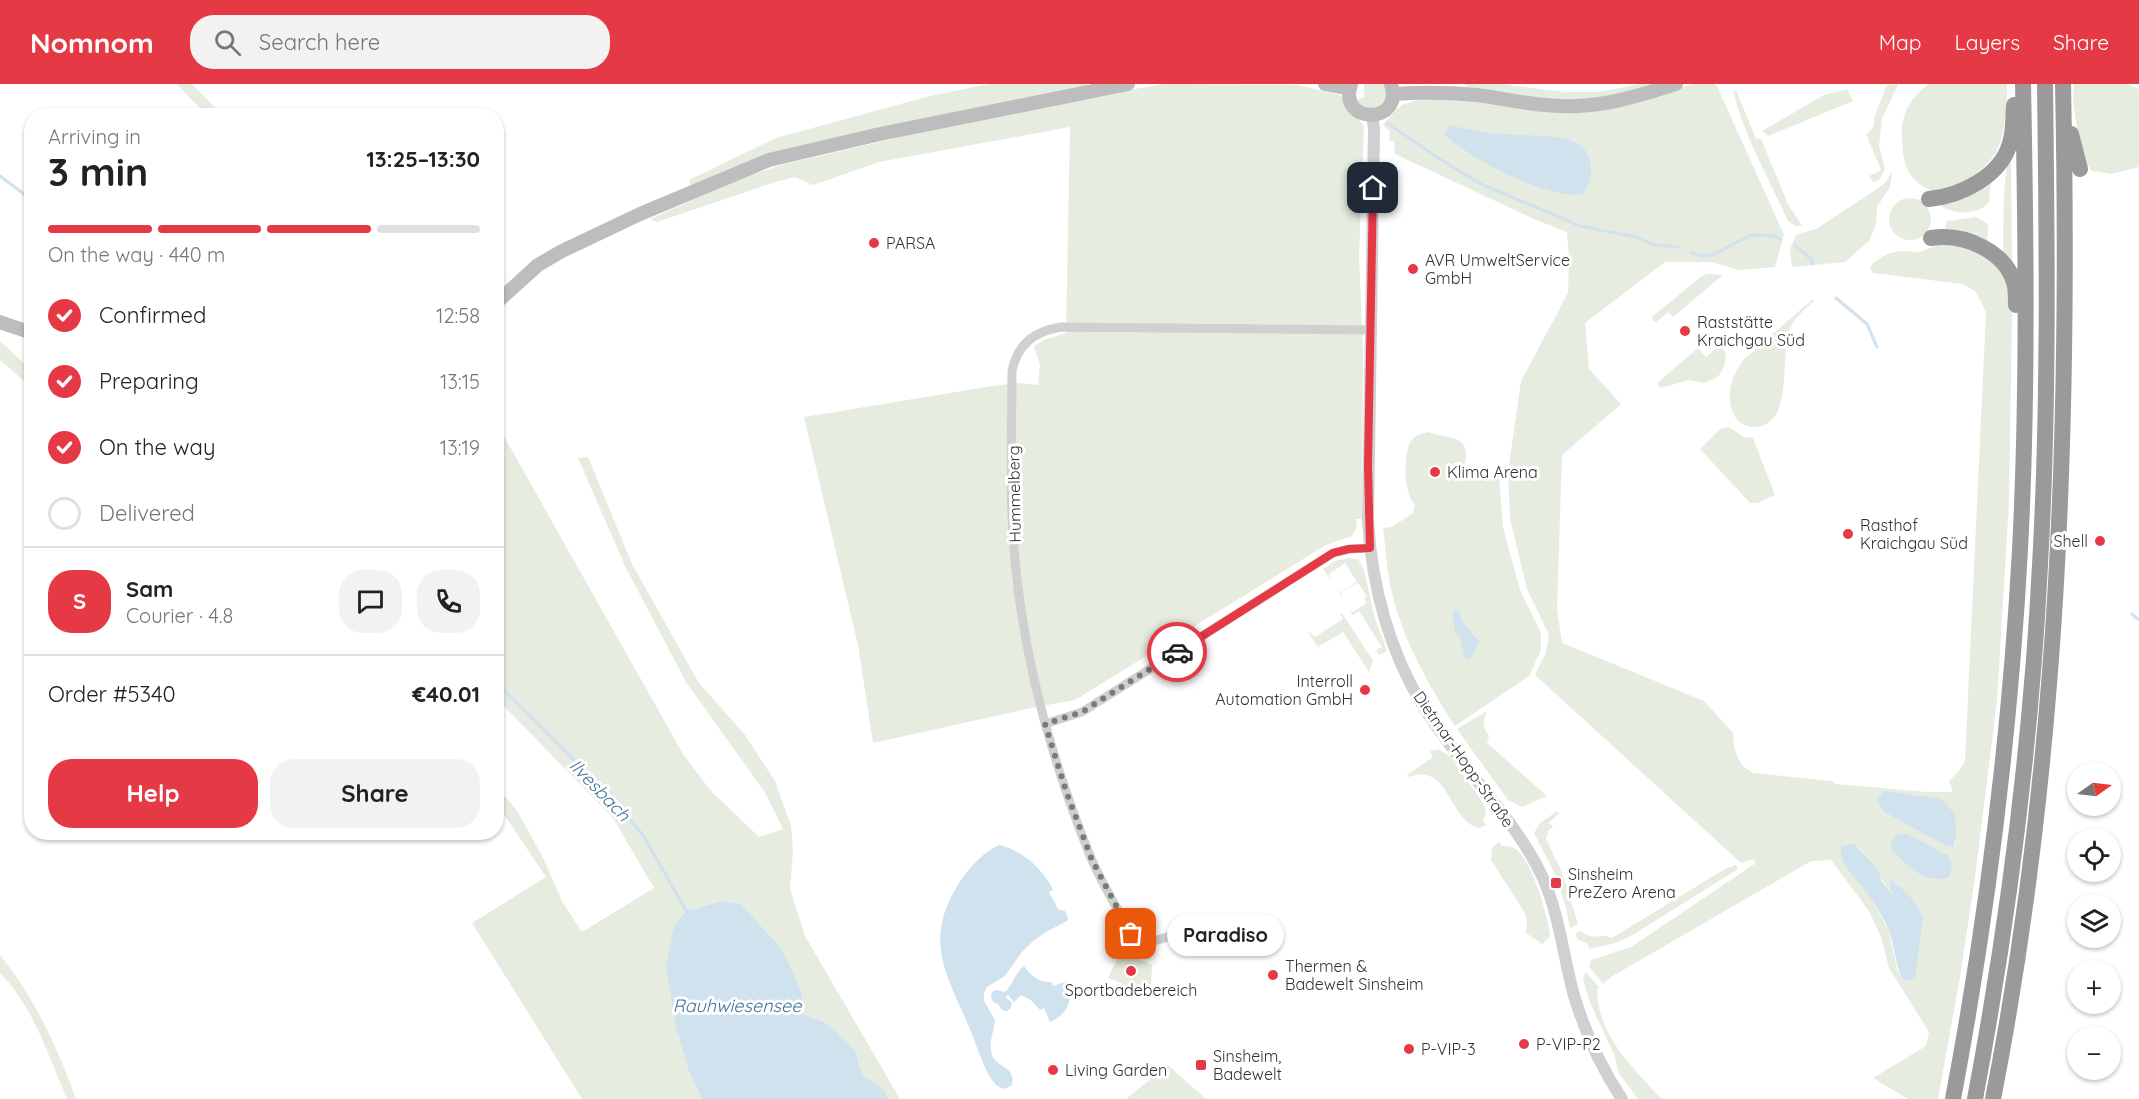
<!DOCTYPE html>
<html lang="en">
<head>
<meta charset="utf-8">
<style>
	:root { --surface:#fff; --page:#f2f2f2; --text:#222; --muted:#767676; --line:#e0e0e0; --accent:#e63946 }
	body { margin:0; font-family:Quicksand,sans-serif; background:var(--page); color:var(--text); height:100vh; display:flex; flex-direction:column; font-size:22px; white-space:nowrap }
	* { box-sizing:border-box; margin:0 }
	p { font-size:20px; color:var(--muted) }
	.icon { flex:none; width:33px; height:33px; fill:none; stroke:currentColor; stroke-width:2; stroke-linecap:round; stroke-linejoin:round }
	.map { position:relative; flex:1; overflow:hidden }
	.details { position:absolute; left:24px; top:24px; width:480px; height:732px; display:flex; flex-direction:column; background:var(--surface); border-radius:24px; box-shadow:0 2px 4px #0004 }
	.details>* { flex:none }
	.needle { width:39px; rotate:76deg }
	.buttons { position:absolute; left:2067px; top:678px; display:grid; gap:12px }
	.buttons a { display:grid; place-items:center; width:54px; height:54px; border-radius:50%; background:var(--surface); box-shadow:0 2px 4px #0004; font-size:30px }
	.pin { position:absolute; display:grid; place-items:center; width:51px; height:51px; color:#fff; margin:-26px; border-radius:12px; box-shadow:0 3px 9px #0006 }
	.courier { position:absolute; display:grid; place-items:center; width:60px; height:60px; margin:-30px; border:4px solid #e63946; border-radius:50%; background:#fff; color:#222; box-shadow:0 2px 8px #0007 }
	.bubble { position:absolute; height:42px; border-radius:21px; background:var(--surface); box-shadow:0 2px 4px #0004; font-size:20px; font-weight:700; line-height:42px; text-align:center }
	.overview em { font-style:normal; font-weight:700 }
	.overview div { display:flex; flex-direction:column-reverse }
	.overview { display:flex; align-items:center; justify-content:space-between; height:102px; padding:0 24px }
	h1 { font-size:39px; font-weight:700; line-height:45px }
	.bar { display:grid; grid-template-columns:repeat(4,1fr); gap:9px 6px; align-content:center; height:72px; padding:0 24px }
	.bar i { height:8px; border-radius:4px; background:var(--line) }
	.bar .current { background:var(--accent) }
	.bar p { grid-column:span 4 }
	.line { display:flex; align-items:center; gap:15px; padding:0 24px; border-top:2px solid var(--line) }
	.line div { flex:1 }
	.round { display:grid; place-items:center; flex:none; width:63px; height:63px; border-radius:24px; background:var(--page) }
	ol { padding:0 24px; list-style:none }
	li { display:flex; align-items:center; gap:18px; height:66px }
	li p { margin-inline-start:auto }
	li .icon { padding:6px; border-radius:50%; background:var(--accent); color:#fff; stroke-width:4 }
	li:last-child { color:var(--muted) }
	li i { width:33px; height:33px; border:3px solid var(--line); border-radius:50% }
	.action { display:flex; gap:12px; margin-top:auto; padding:12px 24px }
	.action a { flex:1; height:69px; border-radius:24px; background:var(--accent); color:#fff; font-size:24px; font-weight:700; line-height:69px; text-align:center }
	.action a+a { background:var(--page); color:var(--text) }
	header { display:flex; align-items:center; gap:36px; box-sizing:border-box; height:84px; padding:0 30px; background:var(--accent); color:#fff }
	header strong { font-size:28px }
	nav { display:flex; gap:33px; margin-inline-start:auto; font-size:21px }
	.search { width:420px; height:54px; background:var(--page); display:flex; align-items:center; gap:15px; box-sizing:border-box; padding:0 21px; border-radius:24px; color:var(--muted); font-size:22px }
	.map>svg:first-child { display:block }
	.green { fill:#e6ecdf; fill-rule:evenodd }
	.water { fill:#cfe2ee }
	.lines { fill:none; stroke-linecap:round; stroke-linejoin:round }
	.stream { stroke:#cfe2ee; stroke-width:3 }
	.minor { stroke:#d0d0d0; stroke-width:9 }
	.tertiary { stroke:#d0d0d0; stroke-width:12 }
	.secondary { stroke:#bdbdbd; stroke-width:14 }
	.motorway { stroke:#9a9a9a; stroke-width:16 }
	.done { stroke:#7a7a7a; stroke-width:6; stroke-dasharray:0 10.8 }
	.route { stroke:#e63946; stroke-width:8 }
	.poi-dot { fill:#e63946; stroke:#fff; stroke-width:2 }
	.labels { text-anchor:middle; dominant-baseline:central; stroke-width:6; stroke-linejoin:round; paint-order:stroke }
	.poi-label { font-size:16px; fill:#333; stroke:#fff; text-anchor:start }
	.street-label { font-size:16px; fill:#333; stroke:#fff }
	.water-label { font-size:18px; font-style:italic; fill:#3f7597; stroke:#fff }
</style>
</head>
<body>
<header>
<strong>Nomnom</strong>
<div class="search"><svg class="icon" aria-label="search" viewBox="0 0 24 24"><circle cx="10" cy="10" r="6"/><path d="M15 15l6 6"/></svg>Search here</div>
<nav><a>Map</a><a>Layers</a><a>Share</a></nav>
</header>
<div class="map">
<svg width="2139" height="1015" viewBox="0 0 2139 1015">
	<rect width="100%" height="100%" fill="#fff"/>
	<path class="green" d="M177,0h15l30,31h-16z
		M989,0h98l1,3 -123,23 -184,41 -89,36 -3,-7 87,-42 154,-42z
		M1164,0l134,1 42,10 24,31 -5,130 4,97 -1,166h-6l1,8 -5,9 -26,9 -251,155 -44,8 -158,35 -15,-98 -54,-228 188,-31 27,-3 19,2 2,-20 -6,-19 10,-6 22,-7 4,-206 -191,35 -66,23 -18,-8 -23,6 -115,39 -7,-3 90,-40 41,-14 249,-58z
		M1364,0h22l1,16 -9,9 -16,-2 -5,-7 7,-3z
		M1464,0h37l64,8h34l41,-8h26l-54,14 -48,5 -94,-13z
		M1693,0h21l3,2 67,149 -9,32 -37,3 -26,-8h-47l-80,61 4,46 32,35 -59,51 -5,154 5,34 142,58 29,32 1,14 4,11 5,8 10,7 79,8 4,3 91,8h26l-4,-11 10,-10 6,-10 21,-449 -11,-21 -12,-7 -90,-11 -3,-5 3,-5 14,-9 13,-3 20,1 20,-8 34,4 28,22 8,27 2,19 -3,187 -12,198 -22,176 -15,100 -22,122h-30l-35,-21 53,-32 3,-14 -40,-64 -8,-31 -12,-26 -38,-51 -20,1 -200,116 -8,7 -14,-17 2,-7 40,-13 125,-84 -3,-4 -12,4 -206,-188 11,-23 3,-17 -22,-46 -17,-70 -2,-47 13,-91 47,-88 1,-35 -2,-26 -33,-13 -139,-65 -1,-13h-5l1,-10 -7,-6 11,-13 8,-7 11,-4 38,-4 189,4zM1876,716l79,14v30l-9,2 -62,-34zM1851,759c21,12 28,36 43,53l-5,-16 8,4 5,95 -5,-10 -8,-37 -45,-87z
		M1898,0l-16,35 -3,27 6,23 -6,11 -6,2 -4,-6 12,-6 -15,-36 7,-6 2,-13 12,-30z
		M1929,0h78c0,22 -1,48 -11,68 -9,16 -37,38 -55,40 -10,1 -26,-9 -31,-18 -7,-10 -7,-23 -8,-35 -2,-23 8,-42 27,-55z
		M2074,0h53l12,5v78l-28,7 -19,-3 -11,-15 -8,-56z
		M1847,5l6,12 -85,35 -6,-5 62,-36z
		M1736,6l20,49h5l27,65 14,22h-7l-7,-5c-19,-42 -44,-85 -55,-130z
		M2011,71l1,108 -8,-9 -1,-6c1,-19 -1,-80 8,-93z
		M1892,88l-2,15 -13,20 -1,17 -7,17 -24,21 -53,5 -2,-18 6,-14 20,-6 61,-40 8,-6z
		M1991,98l-2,20c-10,13 -33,13 -47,5v-3z
		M1889 135a21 21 0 1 1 42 0a21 21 0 1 1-42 0Z
		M1976,133l12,7 -1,19 -43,-11 3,-11z
		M1708,190l15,1 -50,42 -5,-5 -12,10 -3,-1 -1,-4 50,-41z
		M1813,215l1,2c-9,8 -19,16 -24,27 -11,30 5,98 -36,99 -22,0 -27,-25 -23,-42 2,-9 7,-17 12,-25z
		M0,257l31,29v17l-31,-27z
		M1720,261c10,11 5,21 -2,32l-14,6 -15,-3 -29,8 -3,-5 41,-35 8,9z
		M497,340l186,330 27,36 49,47 24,-8 -19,-38 -78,-109 -60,-114 -48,-110 10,-1 44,107 67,119 46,52 30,46 16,45 2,24 -3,39 15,47 95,163h-12l-5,-9 -21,-15 -7,-25 -29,-27 -25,-10 1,-20 -19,-43 -42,-46 -19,-3 -36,10 -12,15 16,148 12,25h-120l-110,-176 74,-46 -49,-73v-17l21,25 26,48 19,43 19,29 72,-44 -41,-70 -116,-119z
		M1729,343l15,10 9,1 22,57 -17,8h-8l-50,-54 20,-20z
		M1428,348c5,1 10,4 15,4 12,2 24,4 23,20 -1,7 -2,12 -1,19l34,1 4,51 17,63 21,43v17l-12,26 -74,50c-26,-40 -50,-82 -62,-129 -6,-22 -7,-46 -10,-69l9,-1 21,-14 2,-8c-12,-12 -12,-50 -4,-64 4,-6 11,-8 17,-9z
		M1348,474l10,1 6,11 10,45 13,36 -8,4 -3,-5 6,-3 -23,-36 -6,4 -4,-7 4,4 14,-9 -3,-5 3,-2 -9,-13 -17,10 3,7 -8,-12 5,5 16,-11 -12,-19 -16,11 2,6 -8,-11 12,-8z
		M1340,529h2l31,48 -4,11 -26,-40 -25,15 -9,-14 1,-1 5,5 28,-18z
		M1487,627c-4,11 -5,16 2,25l-2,7 60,53 -25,11 -14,-7 -51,-71z
		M1438,665l12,7 33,47 3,8 -3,10 4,4 -9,3c-30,-9 -29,-66 -69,-51l-2,-2 26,-18 -3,-6z
		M1557,727l2,3 -11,9 5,3 -5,5 -2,8 15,31 17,54 -8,4 -4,-20 -10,-32 -22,-43 6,-10z
		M1499,758l3,4c3,0 8,0 10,1 19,7 36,70 38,89l-8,8 -16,-11 1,-11 -2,-9 -34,-53 1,-12z
		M1736,781l2,4 -107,67 -19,8 -23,5 -1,-5 -11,-5 -1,-6 5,-2c13,11 19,1 31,7l113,-69z
		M1121,867l31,14 -1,21 -3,8 -40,-16z
		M0,871c34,42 58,93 76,144h-9c-18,-42 -34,-93 -67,-126z
		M1586,888l13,15 -2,2c0,45 36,80 65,110h-24l-20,-27 -3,-15 -26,-57 -6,-21z
		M1168,981l38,34h-80z"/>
	<path class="water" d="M1449,41c13,3 27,6 41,8 19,3 76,0 90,12 8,6 11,16 11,25 0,8 -3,19 -9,25 -40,1 -107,-33 -137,-60z
		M1454,526l5,1 5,13 15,17 -7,16 -5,3 -3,-4 -4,-19 -5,-5 -3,-18z
		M1884,707l57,8 14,15 1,23 -3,10 -7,-1 -62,-34 -8,-12z
		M1901,750h6l42,22 3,10 -3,11c-23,9 -41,-12 -57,-26l-1,-8 6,-8z
		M1851,759l5,3 22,23 4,13 10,12 -3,-15c13,8 30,24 34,39l-8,60 -9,3 -4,-2c-6,-14 -7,-27 -11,-42 -4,-14 -14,-29 -22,-42 -10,-15 -30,-29 -28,-48z
		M999,761c23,5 44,24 54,45l-4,2 9,17 7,2 3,7 -1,3 -23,12 -13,10 -10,10 -16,23 -18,11 -3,6v8l11,19c-1,12 -7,23 -3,35 6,14 24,11 20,30 -4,3 -8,5 -13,2 -11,-6 -22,-40 -27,-53 -23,-57 -51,-91 -13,-151 10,-15 23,-30 40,-38z
		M722,817l19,3 42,46 19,43 -1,20 25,10 29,27 7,25 22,15 4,9h-186l-12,-25 -14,-47 -10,-61 8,-40 12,-15z
		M1024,882c7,10 15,17 28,16l1,4 15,-5c6,18 0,33 -18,41l-6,-14 -4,2 -8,-9 -11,-6 -7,7 -6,-7 -2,2 6,6 -1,5 -4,3 -5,-1 -4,-6 -5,-2 -2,-5 1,-5 5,-2 8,2c8,-7 10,-19 19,-26z"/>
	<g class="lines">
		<path class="stream" d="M1387,39l48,33 46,28 99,42 57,11 17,8 25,2
			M0,92l32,24
			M1795,161l18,16 -1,3
			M1691,169l12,3 9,-1 39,-20 24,1 5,3
			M1836,214l31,26 10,23
			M2132,530l7,6
			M496,598l107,107 40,46 44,77"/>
		<path class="minor" d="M1045,640l37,-12 251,-159 16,-4 21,-1
			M1171,852c-15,4 -27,11 -40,-2 -13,-25 -29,-50 -40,-76 -44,-108 -74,-224 -79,-341 -2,-48 0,-97 0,-146 5,-26 22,-40 49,-44l309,3"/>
		<path class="tertiary" d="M1372,31l2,14 -6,392c4,65 20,126 53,182 16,26 35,49 53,74 25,32 52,64 69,101 16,36 20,76 30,114 11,38 27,74 49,107"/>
		<path class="secondary" d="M1325,0l25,5
			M1351,0c-14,41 54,41 40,0
			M1393,10c28,-2 55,-2 83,1 34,4 67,13 101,11 34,-1 67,-12 99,-22
			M496,219l42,-38 24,-14 78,-37 129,-54 111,-26 248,-50
			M0,238l32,11"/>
		<path class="motorway" d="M2071,50l9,35
			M1929,115c32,-3 72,-23 81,-56 4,-12 3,-25 4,-38
			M1931,154c33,-5 76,13 84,48 1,6 1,13 1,19
			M1953,1015c34,-181 57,-365 67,-549 8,-155 6,-311 3,-466
			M1975,1015c33,-176 56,-354 65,-534 9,-160 7,-321 5,-481
			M1993,1015c66,-336 77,-673 70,-1015"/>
	</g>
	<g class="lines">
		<path class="done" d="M1131,850l-39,-74 -26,-69 -21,-67 37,-12 95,-60"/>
		<path class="route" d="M1177,568l156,-99 16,-4 21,-1 -2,-82 5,-278"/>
	</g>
	<g class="poi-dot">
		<circle cx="874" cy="159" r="6"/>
		<circle cx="1413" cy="185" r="6"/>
		<circle cx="1685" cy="247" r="6"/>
		<circle cx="1435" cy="388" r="6"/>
		<circle cx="1848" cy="450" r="6"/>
		<circle cx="2100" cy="457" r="6"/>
		<circle cx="1365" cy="606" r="6"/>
		<rect x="1550" y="793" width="12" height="12" rx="3"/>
		<circle cx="1131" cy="887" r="6"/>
		<circle cx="1273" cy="891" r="6"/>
		<circle cx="1524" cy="960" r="6"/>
		<circle cx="1409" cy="965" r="6"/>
		<rect x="1195" y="975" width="12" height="12" rx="3"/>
		<circle cx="1053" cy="986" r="6"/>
	</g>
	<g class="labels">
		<g class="poi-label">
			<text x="886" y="159">PARSA</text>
			<text x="1425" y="176">AVR UmweltService<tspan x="1425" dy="18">GmbH</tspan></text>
			<text x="1697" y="238">Raststätte<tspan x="1697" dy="18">Kraichgau Süd</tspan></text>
			<text x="1447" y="388">Klima Arena</text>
			<text x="1860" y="441">Rasthof<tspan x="1860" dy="18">Kraichgau Süd</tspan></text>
			<text x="2088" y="457" text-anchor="end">Shell</text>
			<text x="1353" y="597" text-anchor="end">Interroll<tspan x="1353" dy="18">Automation GmbH</tspan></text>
			<text x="1568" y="790">Sinsheim<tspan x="1568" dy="18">PreZero Arena</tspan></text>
			<text x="1285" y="882">Thermen &amp;<tspan x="1285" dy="18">Badewelt Sinsheim</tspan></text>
			<text x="1131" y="906" text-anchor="middle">Sportbadebereich</text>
			<text x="1536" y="960">P-VIP-P2</text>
			<text x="1421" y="965">P-VIP-3</text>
			<text x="1213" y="972">Sinsheim,<tspan x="1213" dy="18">Badewelt</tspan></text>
			<text x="1065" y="986">Living Garden</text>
		</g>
		<g class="street-label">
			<text transform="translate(1014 410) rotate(-91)">Hummelberg</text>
			<text transform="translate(1464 675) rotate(55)">Dietmar-Hopp-Straße</text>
		</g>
		<g class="water-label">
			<text transform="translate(600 706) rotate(46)">Ilvesbach</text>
			<text x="737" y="921">Rauhwiesensee</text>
		</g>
	</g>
</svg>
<div class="buttons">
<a><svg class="needle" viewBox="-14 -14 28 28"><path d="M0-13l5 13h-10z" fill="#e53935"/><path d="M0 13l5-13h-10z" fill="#767676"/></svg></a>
<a><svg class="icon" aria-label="locate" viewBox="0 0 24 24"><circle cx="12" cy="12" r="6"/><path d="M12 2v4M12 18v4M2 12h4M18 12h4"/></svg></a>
<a><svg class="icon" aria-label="layers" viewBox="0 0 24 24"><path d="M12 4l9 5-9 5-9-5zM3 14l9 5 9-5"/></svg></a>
<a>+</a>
<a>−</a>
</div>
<div class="pin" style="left:1131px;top:850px;background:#ea580c"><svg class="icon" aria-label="bag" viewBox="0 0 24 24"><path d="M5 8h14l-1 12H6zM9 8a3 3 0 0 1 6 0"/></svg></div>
<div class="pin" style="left:1373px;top:104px;background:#1f2937"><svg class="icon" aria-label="home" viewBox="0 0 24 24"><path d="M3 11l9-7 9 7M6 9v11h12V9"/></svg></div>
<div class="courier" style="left:1177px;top:568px"><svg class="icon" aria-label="car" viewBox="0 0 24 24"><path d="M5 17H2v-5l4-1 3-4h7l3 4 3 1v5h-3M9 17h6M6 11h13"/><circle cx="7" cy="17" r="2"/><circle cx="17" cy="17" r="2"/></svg></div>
<div class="bubble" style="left:1167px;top:830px;width:117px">Paradiso</div>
<section class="details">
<div class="overview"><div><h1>3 min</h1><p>Arriving in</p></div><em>13:25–13:30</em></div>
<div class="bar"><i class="current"></i><i class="current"></i><i class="current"></i><i></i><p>On the way · 440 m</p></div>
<ol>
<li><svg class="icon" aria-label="check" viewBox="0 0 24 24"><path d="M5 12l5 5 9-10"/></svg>Confirmed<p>12:58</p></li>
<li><svg class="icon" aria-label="check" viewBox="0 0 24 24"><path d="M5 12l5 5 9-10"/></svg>Preparing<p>13:15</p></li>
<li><svg class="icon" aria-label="check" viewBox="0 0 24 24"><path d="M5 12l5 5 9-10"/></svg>On the way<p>13:19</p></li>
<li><i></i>Delivered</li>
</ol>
<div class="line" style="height:108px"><b class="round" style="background:var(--accent);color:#fff">S</b><div><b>Sam</b><p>Courier · 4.8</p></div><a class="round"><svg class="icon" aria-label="chat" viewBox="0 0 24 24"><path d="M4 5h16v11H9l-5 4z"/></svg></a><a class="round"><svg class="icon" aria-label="phone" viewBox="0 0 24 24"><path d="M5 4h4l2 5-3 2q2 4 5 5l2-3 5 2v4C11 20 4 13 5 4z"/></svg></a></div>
<div class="line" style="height:78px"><div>Order #5340</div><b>€40.01</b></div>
<div class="action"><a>Help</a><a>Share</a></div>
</section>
</div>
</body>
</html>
